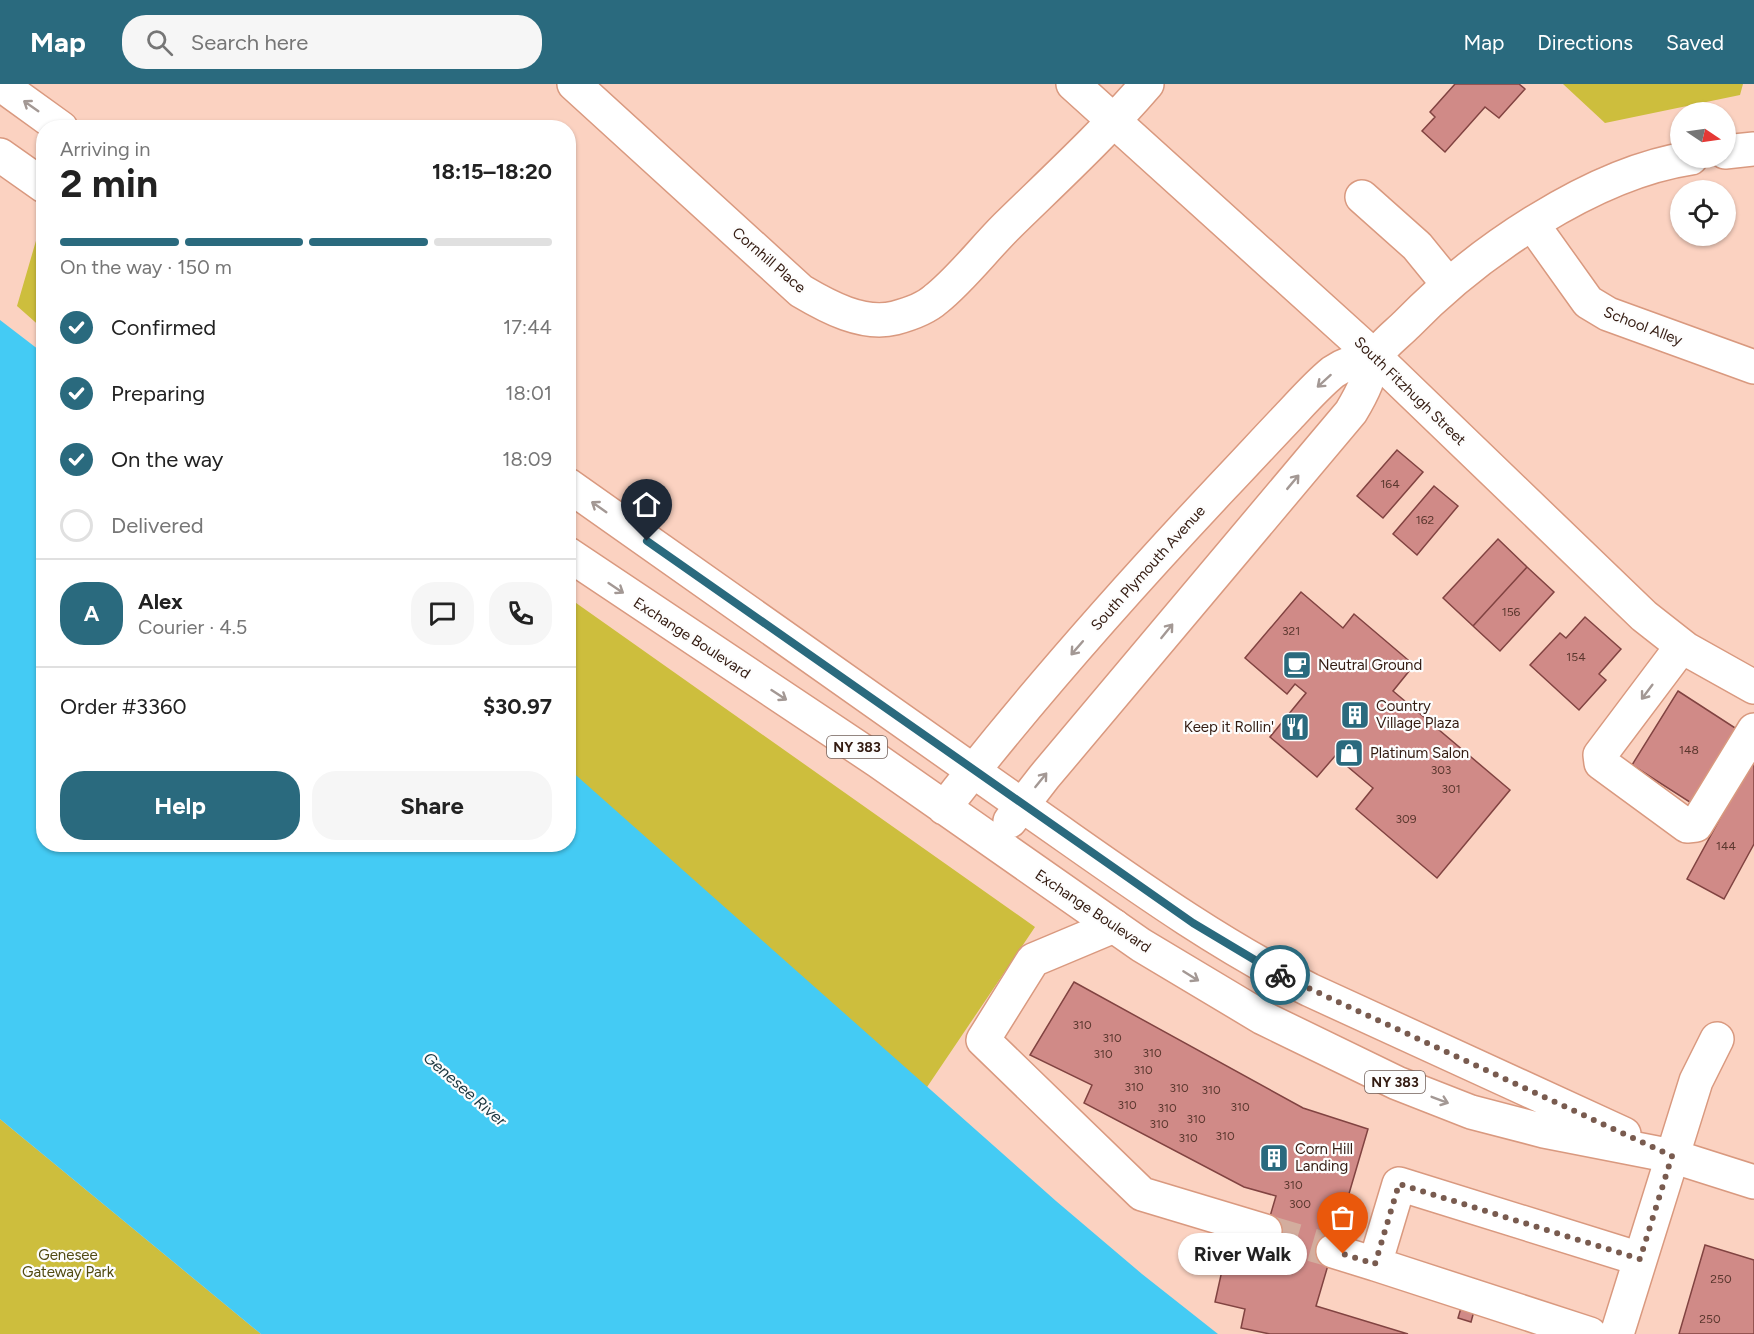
<!DOCTYPE html>
<html lang="en">
<head>
<meta charset="utf-8">
<style>
	:root { --surface:#fff; --page:#f6f6f6; --text:#222; --muted:#767676; --line:#e0e0e0; --accent:#2a6a7e }
	body { margin:0; font-family:Figtree,sans-serif; background:var(--page); color:var(--text); height:100vh; display:flex; flex-direction:column; font-size:22px; white-space:nowrap }
	* { box-sizing:border-box; margin:0 }
	p { font-size:20px; color:var(--muted) }
	.icon { flex:none; width:33px; height:33px; fill:none; stroke:currentColor; stroke-width:2; stroke-linecap:round; stroke-linejoin:round }
	.map { position:relative; flex:1; overflow:hidden }
	.side { position:absolute; left:36px; top:36px; width:540px; height:732px; display:flex; flex-direction:column; background:var(--surface); border-radius:24px; box-shadow:0 2px 4px #0004 }
	.side>* { flex:none }
	.needle { width:39px; rotate:103deg }
	.controls { position:absolute; left:1670px; top:18px; display:grid; gap:12px }
	.controls a { display:grid; place-items:center; width:66px; height:66px; border-radius:50%; background:var(--surface); box-shadow:0 2px 4px #0004; font-size:30px }
	.pin { position:absolute; display:grid; place-items:center; width:51px; height:51px; color:#fff; margin:-62px -26px; border-radius:50% 50% 50% 0; rotate:-45deg; box-shadow:0 0 6px #0007 }
	.pin .icon { rotate:45deg }
	.courier { position:absolute; display:grid; place-items:center; width:60px; height:60px; margin:-30px; border:4px solid #2a6a7e; border-radius:50%; background:#fff; color:#222; box-shadow:0 2px 8px #0007 }
	.bubble { position:absolute; height:42px; border-radius:21px; background:var(--surface); box-shadow:0 2px 4px #0004; font-size:20px; font-weight:700; line-height:42px; text-align:center }
	.headline em { font-style:normal; font-weight:700 }
	.headline div { display:flex; flex-direction:column-reverse }
	.headline { display:flex; align-items:center; justify-content:space-between; height:102px; padding:0 24px }
	h1 { font-size:39px; font-weight:700; line-height:45px }
	.bar { display:grid; grid-template-columns:repeat(4,1fr); gap:9px 6px; align-content:center; height:72px; padding:0 24px }
	.bar i { height:8px; border-radius:4px; background:var(--line) }
	.bar .on { background:var(--accent) }
	.bar p { grid-column:span 4 }
	.line { display:flex; align-items:center; gap:15px; padding:0 24px; border-top:2px solid var(--line) }
	.line div { flex:1 }
	.round { display:grid; place-items:center; flex:none; width:63px; height:63px; border-radius:24px; background:var(--page) }
	ol { padding:0 24px; list-style:none }
	li { display:flex; align-items:center; gap:18px; height:66px }
	li p { margin-inline-start:auto }
	li .icon { padding:6px; border-radius:50%; background:var(--accent); color:#fff; stroke-width:4 }
	li:last-child { color:var(--muted) }
	li i { width:33px; height:33px; border:3px solid var(--line); border-radius:50% }
	.primary-button { display:flex; gap:12px; margin-top:auto; padding:12px 24px }
	.primary-button a { flex:1; height:69px; border-radius:24px; background:var(--accent); color:#fff; font-size:24px; font-weight:700; line-height:69px; text-align:center }
	.primary-button a+a { background:var(--page); color:var(--text) }
	header { display:flex; align-items:center; gap:36px; box-sizing:border-box; height:84px; padding:0 30px; background:var(--accent); color:#fff }
	header strong { font-size:28px }
	nav { display:flex; gap:33px; margin-inline-start:auto; font-size:21px }
	.search { width:420px; height:54px; background:var(--page); display:flex; align-items:center; gap:15px; box-sizing:border-box; padding:0 21px; border-radius:24px; color:var(--muted); font-size:22px }
	.map>svg:first-child { display:block }
	.green { fill:#cdbe3d }
	.water { fill:#44cbf4 }
	.building { fill:#d08a87; stroke:#814341; stroke-width:1.5 }
	.lines { fill:none; stroke-linecap:round; stroke-linejoin:round }
	.minor-tunnel { stroke:#d3ad9e; stroke-width:33; stroke-dasharray:33 16; stroke-linecap:butt }
	.minor-casing { stroke:#d9997f; stroke-width:36 }
	.major-casing { stroke:#d9997f; stroke-width:36 }
	.minor { stroke:#fff; stroke-width:33 }
	.major { stroke:#fff; stroke-width:33 }
	.oneway { stroke:#a39894 }
	.done { stroke:#795b4f; stroke-width:6; stroke-dasharray:0 10.8 }
	.route { stroke:#2a6a7e; stroke-width:8 }
	.labels { text-anchor:middle; dominant-baseline:central; stroke-width:4.5; stroke-linejoin:round; paint-order:stroke }
	.number-label { font-size:12px; fill:#5a372e }
	.shield { fill:#fdfdfd; stroke:#705f58; stroke-width:1.5 }
	.shield-label { font-size:14px; font-weight:bold; fill:#331b11 }
	.street-label { font-size:15px; fill:#331b11; stroke:#fdfdfd }
	.poi-label { font-size:15px; fill:#331b11; stroke:#fdfdfd; text-anchor:start }
	.park-label { font-size:15px; fill:#514a11; stroke:#fdfdfd }
	.water-label { font-size:16px; font-style:italic; fill:#1b3740; stroke:#fdfdfd }
</style>
</head>
<body>
<header>
<strong>Map</strong>
<div class="search"><svg class="icon" aria-label="search" viewBox="0 0 24 24"><circle cx="10" cy="10" r="6"/><path d="M15 15l6 6"/></svg>Search here</div>
<nav><a>Map</a><a>Directions</a><a>Saved</a></nav>
</header>
<div class="map">
<svg width="1754" height="1250" viewBox="0 0 1754 1250">
	<rect width="100%" height="100%" fill="#fbd2c1"/>
	<path class="green" d="M1563,0h180l-3,11 -135,28z
		M40,143l4,2 -1,100 -26,-23z
		M569,514l466,329 -116,172 -350,-308z
		M0,1035l261,215h-261z"/>
	<path class="water" d="M0,236l43,33 1,491h524l1,-75 487,432 86,73 76,60h-957l-261,-215z"/>
	<path class="building" d="M1455,0h64l6,5 -26,29 -14,-11 -40,45 -23,-21 13,-14 -5,-5z
		M1397,366l26,22 -40,46 -26,-22z
		M1434,402l24,20 -41,49 -24,-21z
		M1498,455l29,28 -54,59 -30,-28z
		M1527,483l27,25 -54,59 -27,-25z
		M1301,508l42,36 11,-14 60,51 -21,26 117,99 -73,88 -81,-69 17,-21 -38,-32 -18,21 -47,-40 36,-44 -11,-9 -8,10 -42,-36z
		M1585,533l36,32 -22,25 7,6 -27,30 -49,-45 30,-32 6,5z
		M1678,607l68,44 -47,73 -67,-43z
		M1754,672v88l-30,55 -37,-20z
		M1074,898l229,126 65,21 -52,177 92,28h-138l-29,-6 4,-19 -30,-7 8,-36 30,8 23,-78 -32,-9 -160,-84 8,-18 -62,-30z
		M1705,1161l49,15v74h-75z
		M1461,1224l13,3 -3,11 -13,-4z"/>
	<g class="lines">
		<path class="minor-tunnel" d="M1265,1147l68,20"/>
		<g class="minor-casing">
			<path id="minor" d="M574,0l227,207c27,16 62,35 94,27 15,-4 30,-9 41,-19 25,-20 47,-49 70,-72 48,-47 97,-92 141,-143
				M1073,0l302,273 269,259 42,33 68,38
				M1362,113l55,49 31,38
				M1533,141l55,77 20,12 146,53
				M1682,562l-82,109 1,8 86,63 9,-1 58,-95
				M1114,842l-81,34 -50,80 159,154 123,37
				M1333,1167l42,13
				M1590,1250l-215,-70 24,-80 241,75
				M1617,1250l79,-253 21,-42"/>
		</g>
		<g class="major-casing">
			<path id="major" d="M0,0l61,44
				M1725,68l29,-3
				M0,71l44,31
				M568,401c149,105 297,210 445,314 97,67 192,139 297,191l314,144
				M568,470l310,207 263,184 122,73 134,65 74,29 73,19 128,25 82,26
				M944,724c87,-112 182,-219 279,-322 22,-23 43,-46 65,-69 15,-16 29,-32 45,-45 13,-9 27,-13 42,-15
				M1010,737l34,-44 307,-365c6,-10 11,-19 15,-29 3,-8 5,-18 9,-26 7,-12 22,-23 32,-33 69,-71 185,-151 284,-166"/>
		</g>
		<use href="#minor" class="minor"/>
		<use href="#major" class="major"/>
	</g>
	<defs><path id="oneway-shaft" d="M-6 0H5M1.5-3L5.5 0L1.5 3" fill="none" stroke-width="1.6" stroke-linecap="round" stroke-linejoin="round" transform="scale(1.5)"/></defs>
	<g class="oneway">
		<use href="#oneway-shaft" transform="translate(31 22) rotate(-145)"/>
		<use href="#oneway-shaft" transform="translate(1324 297) rotate(138)"/>
		<use href="#oneway-shaft" transform="translate(1293 398) rotate(-50)"/>
		<use href="#oneway-shaft" transform="translate(599 423) rotate(-145)"/>
		<use href="#oneway-shaft" transform="translate(616 504) rotate(34)"/>
		<use href="#oneway-shaft" transform="translate(1167 547) rotate(-51)"/>
		<use href="#oneway-shaft" transform="translate(1077 564) rotate(131)"/>
		<use href="#oneway-shaft" transform="translate(1647 608) rotate(127)"/>
		<use href="#oneway-shaft" transform="translate(779 611) rotate(33)"/>
		<use href="#oneway-shaft" transform="translate(1041 696) rotate(-51)"/>
		<use href="#oneway-shaft" transform="translate(1191 892) rotate(32)"/>
		<use href="#oneway-shaft" transform="translate(1440 1016) rotate(21)"/>
	</g>
	<g class="lines">
		<path class="done" d="M1280,891l392,181 -32,103 -241,-75 -24,80 -32,-10"/>
		<path class="route" d="M647,457l546,382 87,52"/>
	</g>
	<defs>
		<g id="cafe-square" transform="scale(1.5)"><rect x="-9" y="-9" width="18" height="18" rx="4" fill="#2a6a7e" stroke="#fdfdfd"/><path d="M-5.5-4.5H6V0H3Q3 3.5 0 3.5H-2.5Q-5.5 3.5-5.5 0ZM3-3.2v2h1.7v-2ZM-6 4.5H4V6H-6Z" fill="#fff"/></g>
		<g id="building-square" transform="scale(1.5)"><rect x="-9" y="-9" width="18" height="18" rx="4" fill="#2a6a7e" stroke="#fdfdfd"/><path d="M-4-6H4V6H1V3H-1V6H-4ZM-2.5-4.3h1.7v1.8h-1.7ZM.8-4.3h1.7v1.8H.8ZM-2.5-1h1.7V.8h-1.7ZM.8-1h1.7V.8H.8Z" fill="#fff"/></g>
		<g id="restaurant-square" transform="scale(1.5)"><rect x="-9" y="-9" width="18" height="18" rx="4" fill="#2a6a7e" stroke="#fdfdfd"/><path d="M-5-6h1v4h1v-4h1v4h1v-4h1v5L-1.5 .5V6h-2V.5L-5-1ZM5-6V6H3V1.5H1.5Q1.5-4 5-6Z" fill="#fff"/></g>
		<g id="shop-square" transform="scale(1.5)"><rect x="-9" y="-9" width="18" height="18" rx="4" fill="#2a6a7e" stroke="#fdfdfd"/><path d="M-5-2.5h2.3a2.7 3.5 0 0 1 5.4 0H5L5.5 6h-11ZM-1.5-2.5h3a1.5 2.3 0 0 0-3 0Z" fill="#fff"/></g>
	</defs>
	<g fill-rule="evenodd">
		<use href="#cafe-square" x="1297" y="581"/>
		<use href="#building-square" x="1355" y="631"/>
		<use href="#restaurant-square" x="1295" y="643"/>
		<use href="#shop-square" x="1349" y="669"/>
		<use href="#building-square" x="1274" y="1074"/>
	</g>
	<g class="labels">
		<g class="number-label">
			<text x="1390" y="400">164</text>
			<text x="1425" y="436">162</text>
			<text x="1511" y="528">156</text>
			<text x="1291" y="547">321</text>
			<text x="1576" y="573">154</text>
			<text x="1689" y="666">148</text>
			<text x="1441" y="686">303</text>
			<text x="1451" y="705">301</text>
			<text x="1406" y="735">309</text>
			<text x="1726" y="762">144</text>
			<text x="1082" y="941">310</text>
			<text x="1112" y="954">310</text>
			<text x="1152" y="969">310</text>
			<text x="1103" y="970">310</text>
			<text x="1143" y="986">310</text>
			<text x="1134" y="1003">310</text>
			<text x="1179" y="1004">310</text>
			<text x="1211" y="1006">310</text>
			<text x="1127" y="1021">310</text>
			<text x="1240" y="1023">310</text>
			<text x="1167" y="1024">310</text>
			<text x="1196" y="1035">310</text>
			<text x="1159" y="1040">310</text>
			<text x="1225" y="1052">310</text>
			<text x="1188" y="1054">310</text>
			<text x="1293" y="1101">310</text>
			<text x="1300" y="1120">300</text>
			<text x="1721" y="1195">250</text>
			<text x="1710" y="1235">250</text>
		</g>
		<g class="shield">
			<rect x="827" y="652" width="60" height="22" rx="4.5"/>
			<rect x="1365" y="987" width="60" height="22" rx="4.5"/>
		</g>
		<g class="shield-label">
			<text x="857" y="663">NY 383</text>
			<text x="1395" y="998">NY 383</text>
		</g>
		<g class="street-label">
			<text transform="translate(769 176) rotate(41)">Cornhill Place</text>
			<text transform="translate(1643 242) rotate(21)">School Alley</text>
			<text transform="translate(1410 307) rotate(44)">South Fitzhugh Street</text>
			<text transform="translate(1148 484) rotate(-48)">South Plymouth Avenue</text>
			<text transform="translate(692 554) rotate(33)">Exchange Boulevard</text>
			<text transform="translate(1093 827) rotate(34)">Exchange Boulevard</text>
		</g>
		<g class="poi-label">
			<text x="1318" y="581">Neutral Ground</text>
			<text x="1376" y="622">Country<tspan x="1376" dy="17">Village Plaza</tspan></text>
			<text x="1274" y="643" text-anchor="end">Keep it Rollin'</text>
			<text x="1370" y="669">Platinum Salon</text>
			<text x="1295" y="1065">Corn Hill<tspan x="1295" dy="17">Landing</tspan></text>
		</g>
		<g class="park-label">
			<text x="68" y="1171">Genesee<tspan x="68" dy="17">Gateway Park</tspan></text>
		</g>
		<g class="water-label">
			<text transform="translate(465 1005) rotate(41)">Genesee River</text>
		</g>
	</g>
</svg>
<div class="controls">
<a><svg class="needle" viewBox="-14 -14 28 28"><path d="M0-13l5 13h-10z" fill="#e53935"/><path d="M0 13l5-13h-10z" fill="#767676"/></svg></a>
<a><svg class="icon" aria-label="locate" viewBox="0 0 24 24"><circle cx="12" cy="12" r="6"/><path d="M12 2v4M12 18v4M2 12h4M18 12h4"/></svg></a>
</div>
<div class="pin" style="left:1343px;top:1170px;background:#ea580c"><svg class="icon" aria-label="bag" viewBox="0 0 24 24"><path d="M5 8h14l-1 12H6zM9 8a3 3 0 0 1 6 0"/></svg></div>
<div class="pin" style="left:647px;top:457px;background:#1f2937"><svg class="icon" aria-label="home" viewBox="0 0 24 24"><path d="M3 11l9-7 9 7M6 9v11h12V9"/></svg></div>
<div class="courier" style="left:1280px;top:891px"><svg class="icon" aria-label="bike" viewBox="0 0 24 24"><circle cx="6" cy="16" r="4"/><circle cx="18" cy="16" r="4"/><path d="M6 16l4-8h5l3 8M10 8l3 8H6M13 5h3"/></svg></div>
<div class="bubble" style="left:1178px;top:1149px;width:129px">River Walk</div>
<section class="side">
<div class="headline"><div><h1>2 min</h1><p>Arriving in</p></div><em>18:15–18:20</em></div>
<div class="bar"><i class="on"></i><i class="on"></i><i class="on"></i><i></i><p>On the way · 150 m</p></div>
<ol>
<li><svg class="icon" aria-label="check" viewBox="0 0 24 24"><path d="M5 12l5 5 9-10"/></svg>Confirmed<p>17:44</p></li>
<li><svg class="icon" aria-label="check" viewBox="0 0 24 24"><path d="M5 12l5 5 9-10"/></svg>Preparing<p>18:01</p></li>
<li><svg class="icon" aria-label="check" viewBox="0 0 24 24"><path d="M5 12l5 5 9-10"/></svg>On the way<p>18:09</p></li>
<li><i></i>Delivered</li>
</ol>
<div class="line" style="height:108px"><b class="round" style="background:var(--accent);color:#fff">A</b><div><b>Alex</b><p>Courier · 4.5</p></div><a class="round"><svg class="icon" aria-label="chat" viewBox="0 0 24 24"><path d="M4 5h16v11H9l-5 4z"/></svg></a><a class="round"><svg class="icon" aria-label="phone" viewBox="0 0 24 24"><path d="M5 4h4l2 5-3 2q2 4 5 5l2-3 5 2v4C11 20 4 13 5 4z"/></svg></a></div>
<div class="line" style="height:78px"><div>Order #3360</div><b>$30.97</b></div>
<div class="primary-button"><a>Help</a><a>Share</a></div>
</section>
</div>
</body>
</html>
